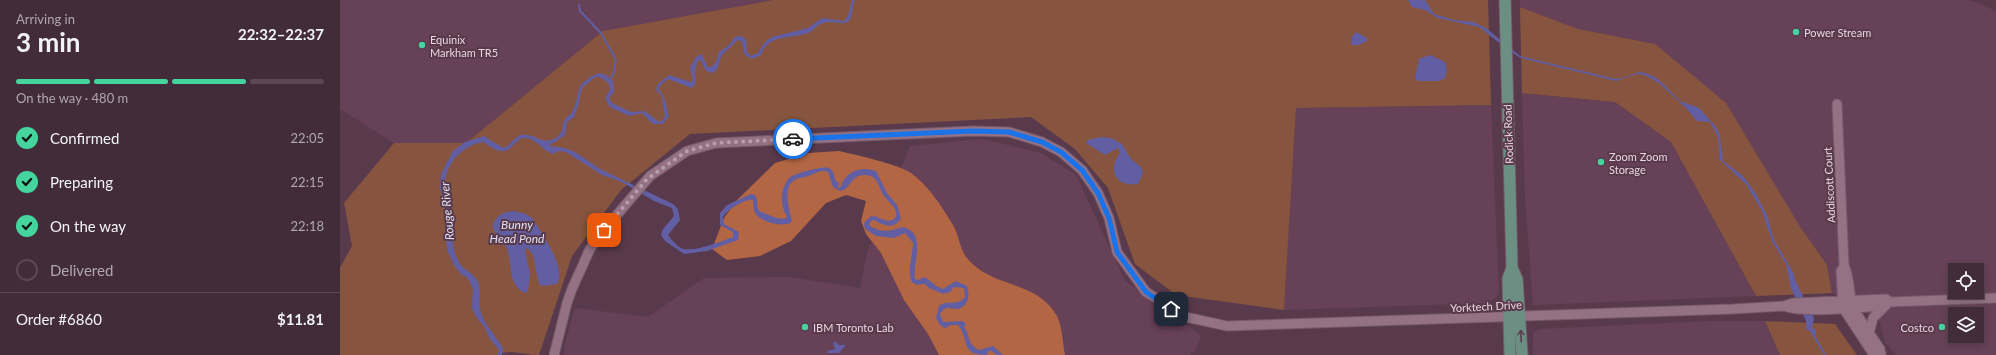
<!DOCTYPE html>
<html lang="en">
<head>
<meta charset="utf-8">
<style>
	:root { --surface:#432c39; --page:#4a3441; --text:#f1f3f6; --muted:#afa7ae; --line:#5b4853; --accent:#46d49e }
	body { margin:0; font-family:Lato,sans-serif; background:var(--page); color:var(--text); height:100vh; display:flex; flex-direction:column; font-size:15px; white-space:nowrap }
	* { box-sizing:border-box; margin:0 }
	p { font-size:13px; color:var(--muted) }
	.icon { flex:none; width:22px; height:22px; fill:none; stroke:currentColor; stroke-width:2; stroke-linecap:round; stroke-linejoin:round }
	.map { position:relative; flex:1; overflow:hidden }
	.details { display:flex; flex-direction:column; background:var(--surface); width:340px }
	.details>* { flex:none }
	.controls { position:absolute; left:1608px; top:263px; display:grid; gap:8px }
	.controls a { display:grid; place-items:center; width:36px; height:36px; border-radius:0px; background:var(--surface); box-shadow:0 2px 6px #0003,0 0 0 1px var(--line); font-size:20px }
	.pin { position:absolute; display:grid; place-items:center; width:34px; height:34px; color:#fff; margin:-17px; border-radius:8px; box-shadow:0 2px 6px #0006 }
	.courier { position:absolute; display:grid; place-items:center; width:40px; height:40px; margin:-20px; border:3px solid #1a73e8; border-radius:50%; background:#fff; color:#222; box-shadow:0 1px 5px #0007 }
	.head em { font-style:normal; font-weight:700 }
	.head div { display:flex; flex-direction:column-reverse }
	.head { display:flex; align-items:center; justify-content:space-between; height:68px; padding:0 16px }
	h1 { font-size:26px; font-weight:700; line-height:30px }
	.bar { display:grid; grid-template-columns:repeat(4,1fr); gap:6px 4px; align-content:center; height:48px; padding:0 16px }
	.bar i { height:5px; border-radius:3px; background:var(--line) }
	.bar .on { background:var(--accent) }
	.bar p { grid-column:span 4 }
	.line { display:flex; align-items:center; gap:10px; padding:0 16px; border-top:1px solid var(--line) }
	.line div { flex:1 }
	ol { padding:0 16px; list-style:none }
	li { display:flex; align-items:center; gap:12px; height:44px }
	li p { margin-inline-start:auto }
	li .icon { padding:4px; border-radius:50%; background:var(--accent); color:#111; stroke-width:4 }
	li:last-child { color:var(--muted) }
	li i { width:22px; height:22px; border:2px solid var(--line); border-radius:50% }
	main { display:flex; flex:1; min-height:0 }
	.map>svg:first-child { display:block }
	.built { fill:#674157; fill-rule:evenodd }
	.green { fill:#87553f }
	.forest { fill:#b26644 }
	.water { fill:#615ea4 }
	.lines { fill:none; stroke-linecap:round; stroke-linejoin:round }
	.stream { stroke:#615ea4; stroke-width:2 }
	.minor-casing { stroke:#755a69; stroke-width:11 }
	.major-casing { stroke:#755a69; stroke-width:13 }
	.minor { stroke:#947185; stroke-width:9 }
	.major { stroke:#6b9083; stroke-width:11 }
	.oneway { stroke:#5a3e4f }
	.done { stroke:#b79fac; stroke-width:4; stroke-dasharray:0 7.2 }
	.route { stroke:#1a73e8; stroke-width:5 }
	.poi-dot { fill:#46d49e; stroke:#593a4c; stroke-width:1.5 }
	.labels { text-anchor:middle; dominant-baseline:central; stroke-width:4; stroke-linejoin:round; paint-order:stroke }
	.poi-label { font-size:11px; fill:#e9d5df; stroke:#593a4c; text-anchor:start }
	.street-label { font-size:11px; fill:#e9d5df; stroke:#593a4c }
	.water-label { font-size:12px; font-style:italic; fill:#dfe0f4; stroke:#593a4c }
</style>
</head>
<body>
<main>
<section class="details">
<div class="head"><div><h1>3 min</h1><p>Arriving in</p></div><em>22:32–22:37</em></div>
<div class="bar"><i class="on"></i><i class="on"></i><i class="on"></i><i></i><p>On the way · 480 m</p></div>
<ol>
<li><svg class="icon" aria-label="check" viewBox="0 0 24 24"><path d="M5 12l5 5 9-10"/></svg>Confirmed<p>22:05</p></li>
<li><svg class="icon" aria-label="check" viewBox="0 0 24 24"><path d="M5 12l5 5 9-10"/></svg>Preparing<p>22:15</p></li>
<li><svg class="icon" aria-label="check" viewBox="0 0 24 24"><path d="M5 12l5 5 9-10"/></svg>On the way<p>22:18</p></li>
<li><i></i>Delivered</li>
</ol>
<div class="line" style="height:52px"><div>Order #6860</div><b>$11.81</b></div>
</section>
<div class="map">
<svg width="1656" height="355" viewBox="0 0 1656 355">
	<rect width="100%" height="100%" fill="#593a4c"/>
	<path class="built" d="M0,0h433l-170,31 -137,112h-72l-54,-34z
		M1180,0h450l26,11v344h-100l-11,-13 -7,-26 -46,-23 -5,-28 -28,-40 -144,-181 -77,-15 -58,-22zM1615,270h22v22h-22zM1615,314h22v22h-22z
		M1182,93l93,9 56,40 85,154 -223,9 -8,-105z
		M1151,105l8,190 -11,8 -204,7 12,-202z
		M642,139l59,14 35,22 49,106 76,55 -5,13 -6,6h-125l-7,-38 -66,38h-428l1,-12 10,-35 73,9 56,-39 86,-1 70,11 7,-35 43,-107z
		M1370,321h55l15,34h-247v-22l7,-4z"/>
	<path class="green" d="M433,0h715l3,105 -195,3 -12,202 -108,-15 -41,-31 -27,-76 -33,-39 -44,-32 -341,17 -69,56 -49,66 -33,99c-15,0 -29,-7 -43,0h-156v-87l12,-22 -8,-43 50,-60h72l137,-112z
		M1180,7l58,22 77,15 71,59 73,122 28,40 5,28 -76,3 -85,-154 -56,-40 -93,-9z
		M1425,321l70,3 22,31h-77z"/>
	<path class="forest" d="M499,151c17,4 59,13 72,22 18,13 31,34 42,52 6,10 7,25 14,33 25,31 69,21 90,58 5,10 6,28 8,39h-126l-11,-21 -24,-34 -23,-47 -15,-19 -5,-13 5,-20 -20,-6 -20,8 -35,38 -31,15 -33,4 -15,-11 12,-31 13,-18 38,-37 33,-10z"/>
	<path class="water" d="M512,0h3c-4,7 -1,16 -7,22 -9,3 -16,-2 -25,1 -6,1 -9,8 -15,10 -18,6 -40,1 -47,22l-9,4 -7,-4 -3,-13 -4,-2 -16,15 -5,14 -4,4 -7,-2 -5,-10 -3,-1 -3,12 1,11 -4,5 -24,-9 -9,8v3c7,6 7,17 10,26l-6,8h-10l-11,-11 -13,3 -19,-9 -5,-9 5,-8 -1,-6 -7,-6 -7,-1 -13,11 -4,18 -4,11 -7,5 -2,13 -16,11 16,2 10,4 25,17 73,35 5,5 2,11 -12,15c3,4 11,14 16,14 14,2 36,-7 49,-12v-5l-13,-7v-12l7,-8 24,-11 4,1c4,6 1,11 4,16l17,7 9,1 2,-3c-8,-11 -6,-28 2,-38 3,-4 35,-13 40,-10 5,2 5,9 7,13l4,3 -3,2 3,2c1,-1 1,-3 2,-5 7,-13 20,-17 34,-12l11,22 10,12 4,13c-7,12 -17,8 -27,2l-3,1 -2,4c11,8 21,7 33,2 26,5 10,36 13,52l3,1 7,-3 11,9 7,3 13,-8 11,5c3,10 2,18 -8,23 -10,0 -13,-4 -19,5l3,8 20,-1 3,4 -2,2c7,9 2,16 15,23l14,-4 10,9h-6l-7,-5 -4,5c-26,0 -16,-15 -28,-30h-7l-6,3 -5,-3 -4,-7 3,-12c9,-7 18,1 26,-9l-1,-9 -10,-1 -4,5 -7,2 -14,-6 -4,-4c-4,0 -8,2 -12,-1 -7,-6 0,-31 0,-40l-8,-10 -11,5 -18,-2 -11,-7 -1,-6 7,-7c10,0 17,10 25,1 2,-9 -6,-13 -11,-20 -7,-8 -6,-23 -21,-22 -13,0 -13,14 -24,16l-7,-4 -5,-15c-9,-3 -12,2 -20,4 -4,2 -9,1 -13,4 -13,7 -6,29 -3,41l-2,2c-9,4 -30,-1 -35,-10 -2,-4 -2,-9 -2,-13 -7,-2 -26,10 -30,17l1,7 15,8 -1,8 -31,11 -23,3 -19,-13 -4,-6 2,-6 11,-13 -2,-8 -18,-7 -32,-19 -20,-7 -36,-23 -7,-1 -7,3c-9,-4 -16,-15 -26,-16 -11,-1 -13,15 -26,13 -6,-1 -11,-6 -17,-9 -22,4 -40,24 -38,47 1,8 6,13 6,21 2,17 -1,32 6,48 4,12 16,13 21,24 4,10 0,20 3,30 2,10 17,27 22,36l-1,7h-5l2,-5 -9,-11 -6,-13 -8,-9 -4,-9 1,-20 -6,-11 -5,-2 -7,-8 -7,-15 -2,-10 -1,-36 -5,-18 1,-14 12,-23 12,-9 19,-6 19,12c8,-2 11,-12 19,-13 15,-2 19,12 35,2 6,-4 5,-9 7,-16 1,-3 6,-5 8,-9 11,-20 -2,-26 27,-39l7,2 7,6 1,11 -5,6 3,5 19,9 14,-1 14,11 5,-3 1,-4 -4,-20 -5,-5 2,-6 11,-9 22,7 2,-2 -3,-13 7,-11 5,-2 5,12 3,2 6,-6 3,-10 10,-7 6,-8 7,-1 4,3 1,13 4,4 7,-3 7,-11 7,-5 36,-9 14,-10 22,3 4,-5z
		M1068,0h17l9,14 20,6 19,2 13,6 34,28 96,23 7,-1 16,-6 7,1 12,6 22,22 19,7 17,19 4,9 3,25 20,15 13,18 12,24 5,20 21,36 1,6 19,38 -2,10 4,2v7l10,18h-2l-14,-24 -4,-2v-8l-15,-33 -5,-24 -14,-23 -10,-30 -16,-27 -26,-24 -2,-23 -8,-15 -13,-1 -11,-13 -27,-25 -14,-8 -8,-1 -21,7 -95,-23 -10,-6 -32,-25 -41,-9 -13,-8 -13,-3z
		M1016,32l11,6v3l-8,4h-8l1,-8z
		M1090,55l15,7 2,8 -2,8 -6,3h-21l-3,-3 4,-19z
		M762,137l9,1 11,6 9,15 10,8 2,6 -5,11c-22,3 -31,-13 -18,-31l-2,-5 -13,7 -19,-12 2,-3z
		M174,211l12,3 6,4c9,14 35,50 25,66l-15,2 -3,-2 -6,-29 -6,-8 -2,4 5,22 -2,18 -3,2c-18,-9 -12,-28 -18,-44 -4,-12 -22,-18 -10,-31 4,-5 10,-6 17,-7z
		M495,341l4,4h7l-7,8h-12v-2l8,-2 -2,-6z"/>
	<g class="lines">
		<path class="stream" d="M239,5l1,6 21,22 15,27 -3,15 -2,3"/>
		<g class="minor-casing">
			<path id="minor" d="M1497,104l7,161c6,13 5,28 8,42l28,42 1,6
				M1504,266l-3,5 2,37 31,47
				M1444,306c20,8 77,1 101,0l4,-4 107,-4
				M1529,334l4,-16 12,-12
				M214,355l13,-52 5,-14 18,-40 14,-19 46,-54 37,-25 29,-8 257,-12 36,1 33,10 19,10 21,18 16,23 11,25 8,34 29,40 33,20 2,4 46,10 506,-17 51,-3 9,-3 93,-4 3,3"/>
		</g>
		<g class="major-casing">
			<path id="major" d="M1165,0l7,268 -4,11 2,76
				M1172,268l5,11 5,76"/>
		</g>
		<use href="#minor" class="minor"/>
		<use href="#major" class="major"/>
	</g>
	<defs><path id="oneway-shaft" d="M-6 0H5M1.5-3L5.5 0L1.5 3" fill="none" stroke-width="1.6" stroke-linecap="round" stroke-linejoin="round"/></defs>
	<use class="oneway" href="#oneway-shaft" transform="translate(1181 336) rotate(-92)"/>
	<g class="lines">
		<path class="done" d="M264,230l43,-51 40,-28 29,-8 77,-4"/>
		<path class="route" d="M453,139l180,-8 36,1 33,10 19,10 21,18 16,23 11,25 8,34 29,40 25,17"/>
	</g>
	<g class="poi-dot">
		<circle cx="1456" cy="32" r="4"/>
		<circle cx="82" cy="45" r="4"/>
		<circle cx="1261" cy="162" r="4"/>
		<circle cx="465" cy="327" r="4"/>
		<circle cx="1602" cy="327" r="4"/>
	</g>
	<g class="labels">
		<g class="poi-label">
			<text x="1464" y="32">Power Stream</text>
			<text x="90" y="39">Equinix<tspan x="90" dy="13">Markham TR5</tspan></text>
			<text x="1269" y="156">Zoom Zoom<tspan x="1269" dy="13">Storage</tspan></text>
			<text x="473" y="327">IBM Toronto Lab</text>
			<text x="1594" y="327" text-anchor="end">Costco</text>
		</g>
		<g class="street-label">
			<text transform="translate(1168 134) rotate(-92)">Rodick Road</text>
			<text transform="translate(1489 185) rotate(-93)">Addiscott Court</text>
			<text transform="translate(1146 306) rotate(-3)">Yorktech Drive</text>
		</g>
		<g class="water-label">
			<text transform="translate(107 211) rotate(-95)">Rouge River</text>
			<text x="177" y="224">Bunny<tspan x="177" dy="14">Head Pond</tspan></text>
		</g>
	</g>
</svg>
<div class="controls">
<a><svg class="icon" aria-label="locate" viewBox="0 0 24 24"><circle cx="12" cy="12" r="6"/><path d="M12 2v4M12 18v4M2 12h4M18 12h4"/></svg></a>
<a><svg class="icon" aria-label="layers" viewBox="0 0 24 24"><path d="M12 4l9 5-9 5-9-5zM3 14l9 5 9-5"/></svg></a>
</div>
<div class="pin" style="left:264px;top:230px;background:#ea580c"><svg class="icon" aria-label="bag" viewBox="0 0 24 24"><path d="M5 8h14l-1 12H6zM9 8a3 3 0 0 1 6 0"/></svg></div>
<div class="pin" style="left:831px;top:309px;background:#1f2937"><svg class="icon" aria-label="home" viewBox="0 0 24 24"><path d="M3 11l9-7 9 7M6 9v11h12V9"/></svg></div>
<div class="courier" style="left:453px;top:139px"><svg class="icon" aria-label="car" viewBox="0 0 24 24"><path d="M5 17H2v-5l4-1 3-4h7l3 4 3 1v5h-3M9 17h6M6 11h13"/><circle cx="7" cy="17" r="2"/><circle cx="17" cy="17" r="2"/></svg></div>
</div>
</main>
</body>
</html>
